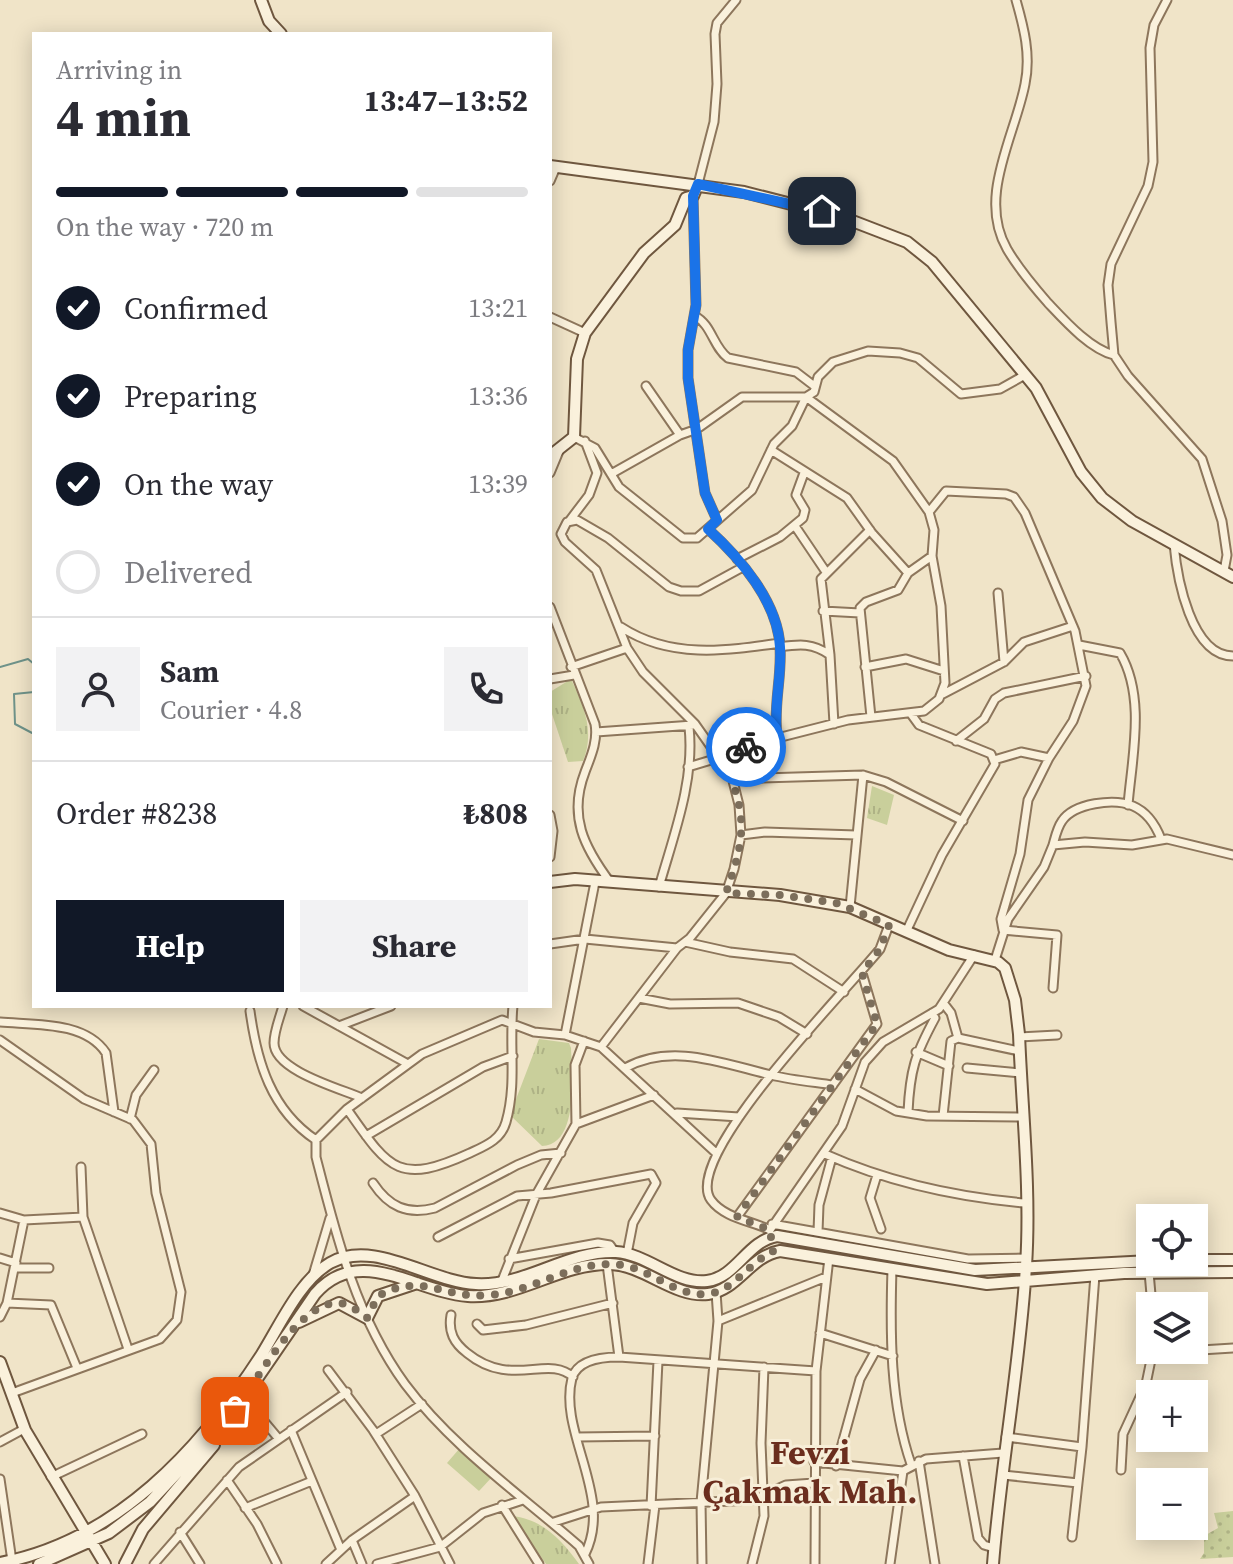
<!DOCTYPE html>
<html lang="en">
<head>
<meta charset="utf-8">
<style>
	:root { --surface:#fff; --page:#f2f2f3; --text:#2b2b33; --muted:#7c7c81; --line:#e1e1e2; --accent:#111827 }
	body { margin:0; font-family:"Source Serif 4",serif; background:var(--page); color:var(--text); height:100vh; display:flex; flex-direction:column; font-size:30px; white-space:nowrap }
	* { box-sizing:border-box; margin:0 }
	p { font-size:26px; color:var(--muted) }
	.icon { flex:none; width:44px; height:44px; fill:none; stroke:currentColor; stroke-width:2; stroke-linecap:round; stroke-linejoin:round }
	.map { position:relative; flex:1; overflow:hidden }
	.drawer { position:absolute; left:32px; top:32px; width:520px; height:976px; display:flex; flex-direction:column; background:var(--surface); border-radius:0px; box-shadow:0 4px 20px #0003 }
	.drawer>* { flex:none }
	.tools { position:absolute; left:1136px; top:1204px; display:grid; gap:16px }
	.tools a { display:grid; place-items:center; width:72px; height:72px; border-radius:0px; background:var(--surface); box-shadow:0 4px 20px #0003; font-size:40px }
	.pin { position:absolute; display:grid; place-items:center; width:68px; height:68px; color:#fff; margin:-34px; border-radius:16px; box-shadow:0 4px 12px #0006 }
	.courier { position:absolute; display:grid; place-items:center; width:80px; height:80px; margin:-40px; border:6px solid #1a73e8; border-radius:50%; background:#fff; color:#222; box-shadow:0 2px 10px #0007 }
	.summary em { font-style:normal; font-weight:700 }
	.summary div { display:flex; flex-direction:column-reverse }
	.summary { display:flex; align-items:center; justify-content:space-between; height:136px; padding:0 24px }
	h1 { font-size:52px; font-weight:700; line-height:60px }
	.bar { display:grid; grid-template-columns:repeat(4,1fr); gap:12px 8px; align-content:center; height:96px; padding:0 24px }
	.bar i { height:10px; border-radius:6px; background:var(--line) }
	.bar .active { background:var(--accent) }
	.bar p { grid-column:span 4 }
	.line { display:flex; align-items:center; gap:20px; padding:0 24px; border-top:2px solid var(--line) }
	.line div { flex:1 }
	.round { display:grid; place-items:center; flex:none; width:84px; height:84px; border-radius:0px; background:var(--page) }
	ol { padding:0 24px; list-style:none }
	li { display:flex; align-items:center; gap:24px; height:88px }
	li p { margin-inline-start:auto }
	li .icon { padding:8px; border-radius:50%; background:var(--accent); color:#fff; stroke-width:4 }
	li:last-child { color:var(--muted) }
	li i { width:44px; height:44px; border:4px solid var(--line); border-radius:50% }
	.action { display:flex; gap:16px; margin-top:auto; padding:16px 24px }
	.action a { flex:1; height:92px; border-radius:0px; background:var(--accent); color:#fff; font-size:32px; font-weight:700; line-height:92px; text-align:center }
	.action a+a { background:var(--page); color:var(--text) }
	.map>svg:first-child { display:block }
	.grass { fill:url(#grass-dots) }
	.park { fill:url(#park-tufts) }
	.garden { fill:#c9cf9b }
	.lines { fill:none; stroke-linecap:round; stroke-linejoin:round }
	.stream { stroke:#6f938a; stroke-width:2 }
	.street-casing { stroke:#8d765c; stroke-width:11 }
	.secondary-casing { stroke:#6f573f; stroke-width:14 }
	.street { stroke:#faf1dc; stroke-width:7 }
	.secondary { stroke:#faf1dc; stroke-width:10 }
	.done { stroke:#7c6e5b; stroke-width:8; stroke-dasharray:0 14.4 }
	.route { stroke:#1a73e8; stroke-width:10 }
	.labels { text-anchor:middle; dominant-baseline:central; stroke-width:6; stroke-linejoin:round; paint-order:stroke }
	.district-label { font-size:34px; font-weight:bold; fill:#6b2e1e; stroke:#f7eed8 }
</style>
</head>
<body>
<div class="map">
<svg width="1233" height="1564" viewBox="0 0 1233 1564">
	<defs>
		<pattern id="grass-dots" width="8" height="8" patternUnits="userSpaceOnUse" patternTransform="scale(2)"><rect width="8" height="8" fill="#c9cf9b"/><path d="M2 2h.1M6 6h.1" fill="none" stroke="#aeb285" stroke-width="1.8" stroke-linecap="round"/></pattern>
		<pattern id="park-tufts" width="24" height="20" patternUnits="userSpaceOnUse" patternTransform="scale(2)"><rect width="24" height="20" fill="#c9cf9b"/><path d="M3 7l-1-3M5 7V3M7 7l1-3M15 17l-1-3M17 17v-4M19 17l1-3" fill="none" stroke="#aeb285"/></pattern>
	</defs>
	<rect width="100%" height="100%" fill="#f0e4c8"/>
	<path class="grass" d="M1233,1511v46l-33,2 4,-6v-17l14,-8 -4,-15z"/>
	<path class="park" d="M571,679c13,28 24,52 12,82l-15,1 -18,-54v-16z
		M872,786l22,9 -7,30 -20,-7z
		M539,1039l30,4 2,5c1,27 8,97 -29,98l-32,-31z
		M512,1516c30,3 50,24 67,48h-33z"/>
	<path class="garden" d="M460,1448l33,28 -14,15 -32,-28z"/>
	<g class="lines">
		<path class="stream" d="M0,667l28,-8 6,5
			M34,692l-20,2 1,30 19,10"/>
		<g class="street-casing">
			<path id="street" d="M1016,0c8,28 15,55 9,84 -10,52 -48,113 -18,165 11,19 27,38 41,54 17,18 42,46 66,52
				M1167,0l-13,25 -4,23 3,114 -5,24 -37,78 -3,21 3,37 3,33 14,21 74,83 20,62 5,34 -3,16
				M550,181l6,-14
				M698,184l16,-62 3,-38 -2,-50 2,-11 19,-23
				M693,196l3,109 -8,45v28l17,115 12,27
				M695,316c17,9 18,31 33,42l68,14 17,13
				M550,317l35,16
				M574,437l21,11 24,39 64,51h14l55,-48 22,-46 18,-18 14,-29 8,-5 4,-15 15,-15 35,-11 32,2 18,5 43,36 39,-5 25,-14
				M771,450l76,48 25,35 36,40
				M550,473l10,-24
				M611,474l69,-39
				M929,512l17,-21 60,3 8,3 11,16 50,118 11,55 -13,35 -24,37 -21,42 -8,54 -19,65 2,11 54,5 -4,53
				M570,520l19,-25 8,-22 -12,-32
				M795,526l31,46
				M708,529c32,29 70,73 72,118 2,32 -7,57 -3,92
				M1174,544c3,34 17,112 59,112
				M737,559l43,-22 23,-19 2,-8 -9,-15 8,-22
				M998,593l6,69
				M550,607l45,117c3,17 -4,32 -10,48 -17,44 -1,75 25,110
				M823,611l37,2
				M621,627c49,32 104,24 159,16
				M1079,645l41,8c26,44 12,104 8,152
				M780,647c20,-3 33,-4 50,8l4,69
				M830,655l-9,-76 49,-49
				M571,667l56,-19
				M865,667l41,-8 38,12
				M550,679l24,-4
				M943,694l61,-32 20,-20 49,-16
				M871,717l-11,-109 6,-6 32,-12 10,-17 24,-17
				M596,732l97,-7
				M956,741l28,-22 11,-20 9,-6 82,-17
				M994,760l27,-8 28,6
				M731,761l-17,-10 -19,-27 -52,-52 -16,-24 -31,-78 -31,-28 -4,-8 6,-12 10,-2 31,18 61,49 12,4h18l44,-24
				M688,767l33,-10
				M732,779l131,-4 23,7 77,39
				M550,815l3,16 -3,26
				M741,835l24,-3 91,3
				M1053,845c2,-7 4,-17 9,-24 12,-18 52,-23 71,-15 14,6 23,20 28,33
				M595,882l-30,153 36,12 115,106
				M659,887c14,-50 36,-106 30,-160
				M850,907l13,-132
				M889,925l-9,24c-30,38 -200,208 -169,251 13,18 41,21 59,30l72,-104 23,-64 18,-20 56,-33 35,-54
				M906,932l36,-77 53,-91 -4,-10 -72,-29 -8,-11
				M685,942l45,10 63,7 51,33
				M550,944l35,-5 92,9
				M995,960l13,-41 36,-52 9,-22 32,-3 47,3 35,-6 66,16
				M639,998l31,6 68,-1 41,14 28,17
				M944,1004l7,9 7,25 61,13
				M283,1006c-3,11 -9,25 -9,37 0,28 68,46 88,55
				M303,1006l105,58
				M250,1011c7,51 21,99 66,129
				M0,1022c34,3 85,-1 106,31l8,59
				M339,1026l52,-20
				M565,1035l-31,-3 -32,-12 -80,34 -75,55 -31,31v17c20,78 40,160 89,227 47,63 116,111 174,162l10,18
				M1019,1037l38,-2
				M0,1040l84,59 49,21 18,24 5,49 25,99 -4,28 -17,19 -148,54
				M601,1047l76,-99 13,-10 36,-45 8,-24 7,-34 -2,-30 -9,-36 5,-15 15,-9 98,-25 76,-9 15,-12 6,-16 -4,-77 -9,-50 2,-26 -5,-18 -36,-51 -87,-64h-64l-45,32 -17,6 -34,-49
				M916,1052l33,14
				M625,1068c47,-26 99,-4 146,7 20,5 42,7 62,10
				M967,1068l53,5
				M855,1089l41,22 31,5 95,1
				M347,1109c42,60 51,77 123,44 15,-7 31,-13 36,-31 11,-38 3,-77 7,-116
				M908,1112c2,-42 7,-57 27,-94l-3,-5
				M677,1113l62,4
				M943,1116l8,-75 7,-3
				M130,1119l6,-24 18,-25
				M576,1124l78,-29
				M366,1136l117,-69 30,-11
				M825,1154c63,28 131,43 200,49
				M81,1167l2,50 45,132
				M877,1175l-7,23 11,31
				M373,1183c16,24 34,32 62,25l82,-43 24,-10 20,-2
				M0,1213l24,7 -17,83 -7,14
				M737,1217l140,-193 -15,-51
				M24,1220l59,-3
				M772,1224l196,35 58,-1
				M818,1232l1,-27 13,-48
				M438,1237l79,-41 34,-3 100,-19 5,9 -23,40 -6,31
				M0,1258l16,5
				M509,1259l89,-16 12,2 5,7
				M607,1264l12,93
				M15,1268h34
				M892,1269c-2,64 -2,134 19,195
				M1149,1272l3,34
				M313,1275l17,-57
				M501,1283l35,-88 40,-71 -1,-59 9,-24
				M7,1303l44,2 26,63
				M451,1315c-3,17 3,28 16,38 44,36 81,1 106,24
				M718,1321l108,-44
				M477,1324l6,6 43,-5 87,-22
				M820,1333l73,23
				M1153,1353l80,-5
				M328,1370l45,60 42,66 35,68
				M242,1395l36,43
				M291,1430l50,120
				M376,1434l46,-30
				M577,1437l78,-1
				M1006,1437l76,10 13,-172
				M0,1442l24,-13
				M963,1456l15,82 6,7 10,3
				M919,1461l16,103
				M814,1462l89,9 23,-12 77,-6
				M836,1466l24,-87 16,-29
				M1121,1470l2,-36 23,-50 7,-34
				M1003,1475l75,8
				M51,1477l91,-43
				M0,1479l12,82
				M227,1480l30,44 20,40
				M502,1505l37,59
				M651,1506l7,-145
				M245,1508l67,-27
				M554,1522l47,-15 152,-7 33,-15 28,-2
				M180,1532l20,32
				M1072,1537l10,-90
				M352,1540l10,24
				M585,1554c29,-58 -27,-121 -13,-176 6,-19 31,-21 47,-21l197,14
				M154,1564l85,-97 108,-75
				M326,1564l26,-24 63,-44
				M377,1564l63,-17 43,-34 40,-13
				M648,1564l7,-59
				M702,1564l-1,-62 17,-181 -2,-29
				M752,1564l12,-48 -3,-73 3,-76
				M815,1564l1,-193 13,-113
				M890,1564l13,-93"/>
		</g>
		<g class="secondary-casing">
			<path id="secondary" d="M261,0l8,21 12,13
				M550,166l194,26 98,25 65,25 25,20 104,126 45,84 21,26 30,23 101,56
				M550,456l24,-19 3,-78 8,-26 59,-80 31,-28 11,-27 7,-2 5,-12
				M550,882l25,-3 205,16 70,12 99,43 49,12 7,6 10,32 4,34c3,76 12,156 7,232 -6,100 -25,198 -33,298
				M1194,1260h39
				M299,1322l40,-19 28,15 11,-22 39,-13
				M0,1362l25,68 80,134
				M0,1563c116,-22 200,-113 262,-209 18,-29 38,-74 68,-91 44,-25 100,19 146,21 49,3 91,-34 140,-32 32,2 60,33 91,29 30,-4 40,-40 70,-45l198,34 175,-9
				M39,1564l70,-31 41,-31 85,-91 80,-117c44,-51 100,-2 153,2 51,3 92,-33 142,-32 35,1 64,34 98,30 30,-4 42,-38 72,-43l207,33 137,-11 109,-1
				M125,1564l18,-35 71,-84"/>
		</g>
		<use href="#street" class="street"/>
		<use href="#secondary" class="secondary"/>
	</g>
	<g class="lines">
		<path class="done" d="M235,1411c21,-29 64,-111 105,-108 10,1 19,9 27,15l11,-22c46,-25 65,4 113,-1 45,-4 83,-36 130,-30 30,4 55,32 86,29 28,-3 41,-32 66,-42l-3,-22 -33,-13 140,-193 -15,-51 18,-24 9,-24 -53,-22 -56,-8 -54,-2c10,-29 20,-57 13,-88 -3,-15 -10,-28 -8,-44l15,-14"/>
		<path class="route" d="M746,747l31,-8c-4,-35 5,-60 3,-92 -2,-45 -40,-89 -72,-118l9,-9 -12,-27 -17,-115v-28l8,-45 -3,-109 5,-12 124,27"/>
	</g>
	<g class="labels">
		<g class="district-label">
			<text x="810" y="1452">Fevzi<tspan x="810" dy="39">Çakmak Mah.</tspan></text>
		</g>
	</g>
</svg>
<div class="tools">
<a><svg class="icon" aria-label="locate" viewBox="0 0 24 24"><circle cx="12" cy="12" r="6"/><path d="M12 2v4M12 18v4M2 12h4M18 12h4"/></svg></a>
<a><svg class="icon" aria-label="layers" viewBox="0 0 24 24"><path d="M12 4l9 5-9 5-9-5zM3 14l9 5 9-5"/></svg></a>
<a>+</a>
<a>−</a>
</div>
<div class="pin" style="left:235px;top:1411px;background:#ea580c"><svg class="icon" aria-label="bag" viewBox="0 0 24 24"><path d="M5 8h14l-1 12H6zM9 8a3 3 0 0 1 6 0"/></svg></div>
<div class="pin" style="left:822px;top:211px;background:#1f2937"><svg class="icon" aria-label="home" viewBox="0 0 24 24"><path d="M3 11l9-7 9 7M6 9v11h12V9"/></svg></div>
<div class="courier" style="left:746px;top:747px"><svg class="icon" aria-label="bike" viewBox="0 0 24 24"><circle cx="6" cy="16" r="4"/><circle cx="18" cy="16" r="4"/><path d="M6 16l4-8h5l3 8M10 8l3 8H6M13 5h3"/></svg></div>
<section class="drawer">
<div class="summary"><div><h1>4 min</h1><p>Arriving in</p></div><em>13:47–13:52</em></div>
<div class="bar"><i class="active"></i><i class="active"></i><i class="active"></i><i></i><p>On the way · 720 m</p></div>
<ol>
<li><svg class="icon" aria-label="check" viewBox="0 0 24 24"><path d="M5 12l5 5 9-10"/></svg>Confirmed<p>13:21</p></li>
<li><svg class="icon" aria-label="check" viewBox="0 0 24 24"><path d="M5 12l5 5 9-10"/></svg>Preparing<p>13:36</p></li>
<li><svg class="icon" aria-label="check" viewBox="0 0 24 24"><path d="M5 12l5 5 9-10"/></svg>On the way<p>13:39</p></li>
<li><i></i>Delivered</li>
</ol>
<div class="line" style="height:144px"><a class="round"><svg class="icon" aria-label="person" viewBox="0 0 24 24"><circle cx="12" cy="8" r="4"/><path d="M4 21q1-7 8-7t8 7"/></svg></a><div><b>Sam</b><p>Courier · 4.8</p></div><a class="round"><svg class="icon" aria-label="phone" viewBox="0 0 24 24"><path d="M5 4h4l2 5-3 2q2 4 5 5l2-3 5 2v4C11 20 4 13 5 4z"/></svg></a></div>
<div class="line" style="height:104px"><div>Order #8238</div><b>₺808</b></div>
<div class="action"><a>Help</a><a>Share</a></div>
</section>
</div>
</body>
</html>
